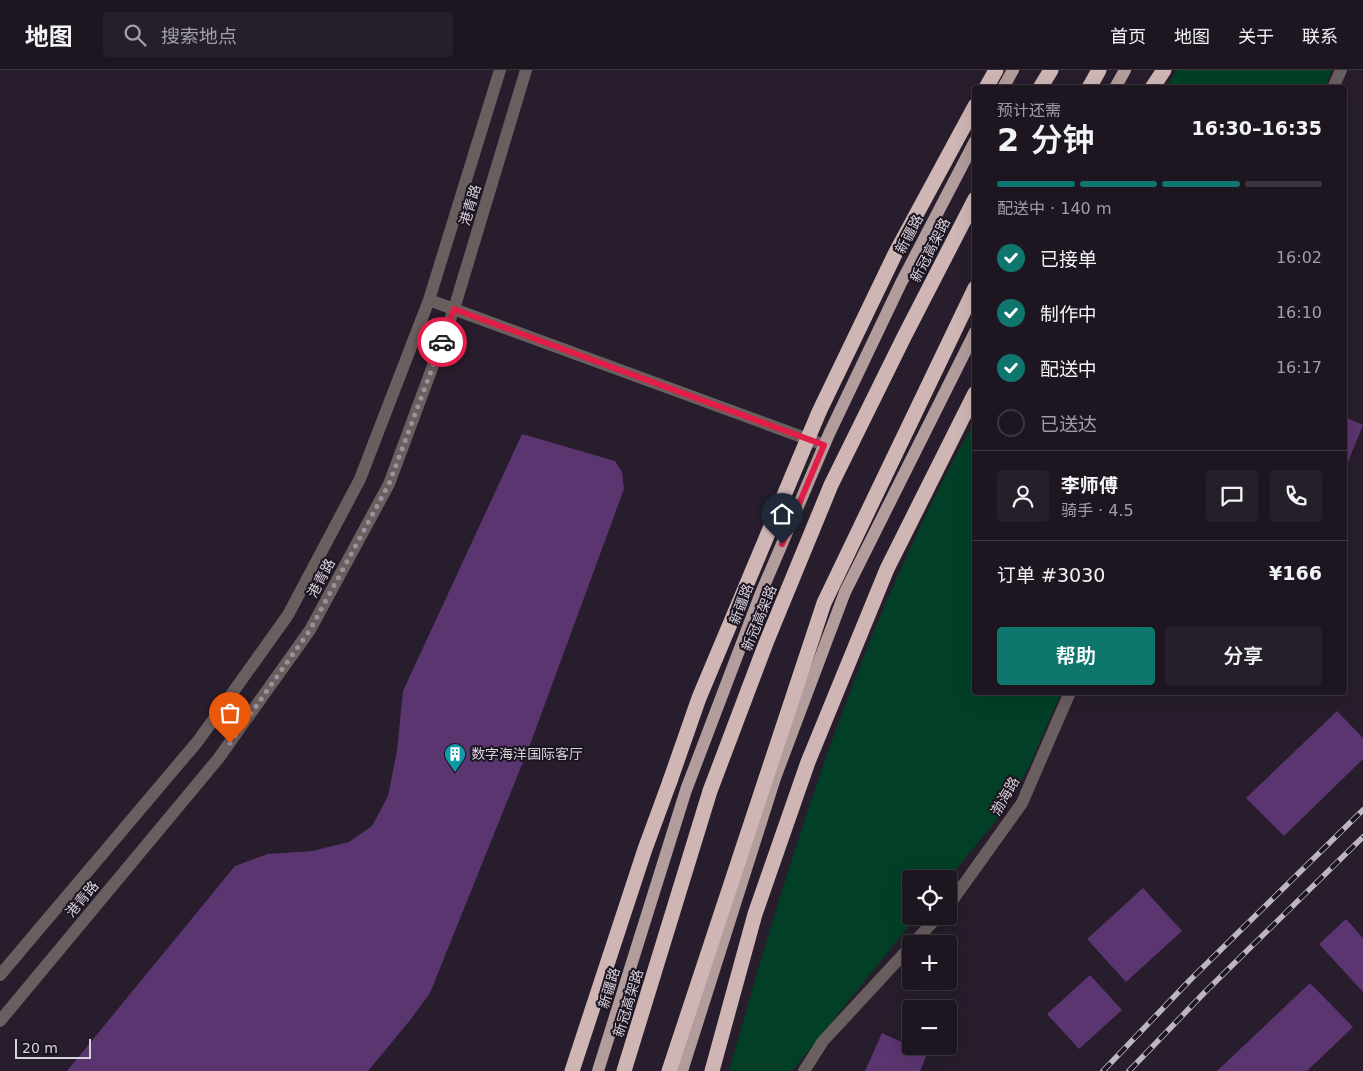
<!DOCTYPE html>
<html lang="zh">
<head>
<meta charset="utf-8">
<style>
	:root { --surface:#1d1621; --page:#251f2a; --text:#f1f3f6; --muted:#a09fa5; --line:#3b353f; --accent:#0f766e }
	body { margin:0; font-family:"DejaVu Sans","Noto Sans SC",sans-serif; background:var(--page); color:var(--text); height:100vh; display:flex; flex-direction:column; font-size:19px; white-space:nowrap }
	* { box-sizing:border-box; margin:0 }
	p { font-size:16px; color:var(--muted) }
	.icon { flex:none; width:28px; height:28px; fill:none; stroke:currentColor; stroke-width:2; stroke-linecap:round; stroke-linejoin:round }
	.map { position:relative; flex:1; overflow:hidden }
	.details { position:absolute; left:972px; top:15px; width:375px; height:610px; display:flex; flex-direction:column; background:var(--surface); border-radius:5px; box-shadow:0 5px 20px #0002,0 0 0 1px var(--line) }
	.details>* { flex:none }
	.tools { position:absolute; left:902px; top:800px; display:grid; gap:10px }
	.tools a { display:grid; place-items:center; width:55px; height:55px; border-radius:5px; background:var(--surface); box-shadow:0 5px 20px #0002,0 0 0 1px var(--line); font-size:25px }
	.scale { position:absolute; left:15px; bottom:12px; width:76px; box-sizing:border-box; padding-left:5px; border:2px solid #d7d1da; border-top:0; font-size:14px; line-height:18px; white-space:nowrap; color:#d7d1da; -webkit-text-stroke:4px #1d1422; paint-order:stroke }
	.pin { position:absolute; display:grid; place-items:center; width:42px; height:42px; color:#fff; margin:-51px -21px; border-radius:50% 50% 50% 0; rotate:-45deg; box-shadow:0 0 5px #0007 }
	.pin .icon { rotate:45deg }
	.courier { position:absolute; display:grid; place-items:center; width:50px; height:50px; margin:-25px; border:4px solid #e11d48; border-radius:50%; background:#fff; color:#222; box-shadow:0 1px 6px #0007 }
	.head em { font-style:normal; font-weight:600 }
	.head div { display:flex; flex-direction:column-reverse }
	.head { display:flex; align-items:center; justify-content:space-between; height:85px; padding:0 25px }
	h1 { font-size:32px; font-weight:600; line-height:38px }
	.bar { display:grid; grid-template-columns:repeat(4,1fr); gap:8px 5px; align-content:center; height:60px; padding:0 25px }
	.bar i { height:6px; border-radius:4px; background:var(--line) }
	.bar .on { background:var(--accent) }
	.bar p { grid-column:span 4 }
	.line { display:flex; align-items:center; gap:12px; padding:0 25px; border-top:1px solid var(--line) }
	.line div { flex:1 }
	.round { display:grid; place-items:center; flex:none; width:52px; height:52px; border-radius:5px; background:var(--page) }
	ol { padding:0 25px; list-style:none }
	li { display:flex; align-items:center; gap:15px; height:55px }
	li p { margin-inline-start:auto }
	li .icon { padding:5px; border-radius:50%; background:var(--accent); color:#fff; stroke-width:4 }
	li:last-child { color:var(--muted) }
	li i { width:28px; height:28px; border:2px solid var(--line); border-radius:50% }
	.primary-button { display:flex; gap:10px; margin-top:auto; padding:10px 25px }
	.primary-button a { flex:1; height:58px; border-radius:5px; background:var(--accent); color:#fff; font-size:20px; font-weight:600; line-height:58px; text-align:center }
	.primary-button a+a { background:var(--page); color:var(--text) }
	header { display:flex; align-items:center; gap:30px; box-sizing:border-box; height:70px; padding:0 25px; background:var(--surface); border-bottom:1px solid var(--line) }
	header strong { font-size:24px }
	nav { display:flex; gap:28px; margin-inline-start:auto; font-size:18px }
	.search { width:350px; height:45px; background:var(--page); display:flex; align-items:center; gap:12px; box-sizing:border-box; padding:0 18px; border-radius:5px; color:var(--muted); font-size:19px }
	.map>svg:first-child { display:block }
	.green { fill:#014026 }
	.building { fill:#5b356f }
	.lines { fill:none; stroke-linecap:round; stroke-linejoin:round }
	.minor { stroke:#6a5f5f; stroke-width:12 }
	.major { stroke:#b29d9c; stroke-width:12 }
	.highway { stroke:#cfb6b4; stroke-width:15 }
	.rail-casing { stroke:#bdb6c0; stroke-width:5.5 }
	.rail { stroke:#1d1422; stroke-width:4; stroke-dasharray:11; stroke-linecap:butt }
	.highway-bridge { stroke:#cfb6b4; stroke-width:15 }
	.done { stroke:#99929d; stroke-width:5; stroke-dasharray:0 9 }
	.route { stroke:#e11d48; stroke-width:6 }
	.labels { text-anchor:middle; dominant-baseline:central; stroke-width:4; stroke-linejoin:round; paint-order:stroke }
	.street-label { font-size:14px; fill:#d7d1da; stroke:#1d1422 }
	.poi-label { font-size:14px; fill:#d7d1da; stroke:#1d1422; text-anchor:start }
</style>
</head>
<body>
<header>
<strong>地图</strong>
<div class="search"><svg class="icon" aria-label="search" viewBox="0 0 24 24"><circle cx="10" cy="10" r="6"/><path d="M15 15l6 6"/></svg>搜索地点</div>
<nav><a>首页</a><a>地图</a><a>关于</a><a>联系</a></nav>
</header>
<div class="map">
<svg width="1363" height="1001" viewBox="0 0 1363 1001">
	<rect width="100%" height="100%" fill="#271d2c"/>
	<path class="green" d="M1177,0h155l-7,17h-159z
		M975,351v271l86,1 -32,74 -30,50 -51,62h-37v37h6l-125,155h-63c63,-223 132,-448 246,-650z"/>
	<path class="building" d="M1345,347l18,8 -18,44z
		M522,364l93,27 7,11 2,17 -93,253 -101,251 -19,26 -43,52h-301l168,-205 33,-12 44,-3 37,-9 23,-16 16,-30 9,-45 6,-60z
		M1337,641l26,27v21l-79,77 -38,-38z
		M1143,818l39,43 -56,51 -39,-43z
		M1346,849l17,19v54l-44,-48z
		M1090,905l32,35 -43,39 -32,-35z
		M1310,913l43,44 -46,44h-90z
		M882,963l45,21 -7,17h-55z"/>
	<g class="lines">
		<path class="minor" d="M1333,18l8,-18
			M429,230l395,145
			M949,835l73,-102 48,-111
			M913,874l25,-28
			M0,905l198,-234 90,-126 72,-136 69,-179 71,-230
			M0,951l218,-262 92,-129 79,-146 65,-175 72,-239
			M804,1001l19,-30 88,-95"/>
		<path class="major" d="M1003,18l10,-18
			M1115,18l10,-18
			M598,1001l88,-281 75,-197 68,-159 72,-151 74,-142
			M682,1001l93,-293 70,-186 130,-260"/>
		<path class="highway" d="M986,18l10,-18
			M1040,18l11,-18
			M1089,18l10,-18
			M1152,18l12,-18
			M572,1001l73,-222 25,-68
			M624,1001l86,-280 56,-148 65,-158 73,-148 71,-138
			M669,1001l155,-468 151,-315
			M712,1001l43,-157 53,-152 79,-193 88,-176"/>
		<g class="rail-casing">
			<path id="rail" d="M1103,1001l88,-92 172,-169
				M1129,1001l76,-79 158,-155"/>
		</g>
		<use href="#rail" class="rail"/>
		<path class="highway-bridge" d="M670,711l29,-83 120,-286 77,-160 79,-146"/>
	</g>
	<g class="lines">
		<path class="done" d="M230,673l80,-113 79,-146 53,-142"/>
		<path class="route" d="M442,272l12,-33 370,136 -42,99"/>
	</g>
	<defs>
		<g id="building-pin" transform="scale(1.125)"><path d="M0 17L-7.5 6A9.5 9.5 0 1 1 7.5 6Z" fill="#0f9aa8" stroke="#1d1422"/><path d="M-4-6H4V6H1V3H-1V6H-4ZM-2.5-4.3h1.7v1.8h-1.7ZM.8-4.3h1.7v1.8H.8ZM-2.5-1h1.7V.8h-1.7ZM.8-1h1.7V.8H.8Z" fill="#fff"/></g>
	</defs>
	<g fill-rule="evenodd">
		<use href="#building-pin" x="455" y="684"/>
	</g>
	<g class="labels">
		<g class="street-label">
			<text transform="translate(470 135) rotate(-73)">港青路</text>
			<text transform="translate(909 164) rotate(-62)">新疆路</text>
			<text transform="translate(930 180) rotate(-63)">新冠高架路</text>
			<text transform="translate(321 508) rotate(-62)">港青路</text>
			<text transform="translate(741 534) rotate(-69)">新疆路</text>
			<text transform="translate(759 548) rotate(-68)">新冠高架路</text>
			<text transform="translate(1005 726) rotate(-60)">渤海路</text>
			<text transform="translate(82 829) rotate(-50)">港青路</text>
			<text transform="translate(609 918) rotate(-73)">新疆路</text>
			<text transform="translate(628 933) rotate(-73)">新冠高架路</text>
		</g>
		<g class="poi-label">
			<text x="471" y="684">数字海洋国际客厅</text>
		</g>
	</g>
</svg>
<div class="tools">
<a><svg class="icon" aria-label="locate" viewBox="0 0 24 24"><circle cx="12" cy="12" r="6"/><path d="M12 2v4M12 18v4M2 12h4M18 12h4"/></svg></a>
<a>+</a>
<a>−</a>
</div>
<div class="scale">20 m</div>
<div class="pin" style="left:230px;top:673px;background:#ea580c"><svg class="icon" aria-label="bag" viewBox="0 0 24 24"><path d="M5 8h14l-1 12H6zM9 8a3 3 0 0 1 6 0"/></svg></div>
<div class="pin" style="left:782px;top:474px;background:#1f2937"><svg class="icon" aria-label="home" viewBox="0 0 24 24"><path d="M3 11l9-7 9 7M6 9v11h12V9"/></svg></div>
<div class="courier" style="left:442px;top:272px"><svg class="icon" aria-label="car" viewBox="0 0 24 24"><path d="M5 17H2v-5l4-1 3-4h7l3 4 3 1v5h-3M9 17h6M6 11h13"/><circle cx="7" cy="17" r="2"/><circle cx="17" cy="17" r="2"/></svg></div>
<section class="details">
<div class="head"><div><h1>2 分钟</h1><p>预计还需</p></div><em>16:30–16:35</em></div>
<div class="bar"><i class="on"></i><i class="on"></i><i class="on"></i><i></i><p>配送中 · 140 m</p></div>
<ol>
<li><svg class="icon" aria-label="check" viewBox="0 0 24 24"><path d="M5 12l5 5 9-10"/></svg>已接单<p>16:02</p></li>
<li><svg class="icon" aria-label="check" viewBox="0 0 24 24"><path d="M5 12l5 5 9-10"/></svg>制作中<p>16:10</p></li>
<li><svg class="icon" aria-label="check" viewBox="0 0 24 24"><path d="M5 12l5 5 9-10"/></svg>配送中<p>16:17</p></li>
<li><i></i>已送达</li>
</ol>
<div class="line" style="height:90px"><a class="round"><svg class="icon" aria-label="person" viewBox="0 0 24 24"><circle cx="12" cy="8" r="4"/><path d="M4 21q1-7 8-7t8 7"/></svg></a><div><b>李师傅</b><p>骑手 · 4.5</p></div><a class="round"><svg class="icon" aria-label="chat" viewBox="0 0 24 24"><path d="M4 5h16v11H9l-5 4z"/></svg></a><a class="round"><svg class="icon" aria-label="phone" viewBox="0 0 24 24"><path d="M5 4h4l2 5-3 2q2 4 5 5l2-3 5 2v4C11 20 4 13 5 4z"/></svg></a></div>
<div class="line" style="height:65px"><div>订单 #3030</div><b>¥166</b></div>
<div class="primary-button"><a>帮助</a><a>分享</a></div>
</section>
</div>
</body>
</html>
